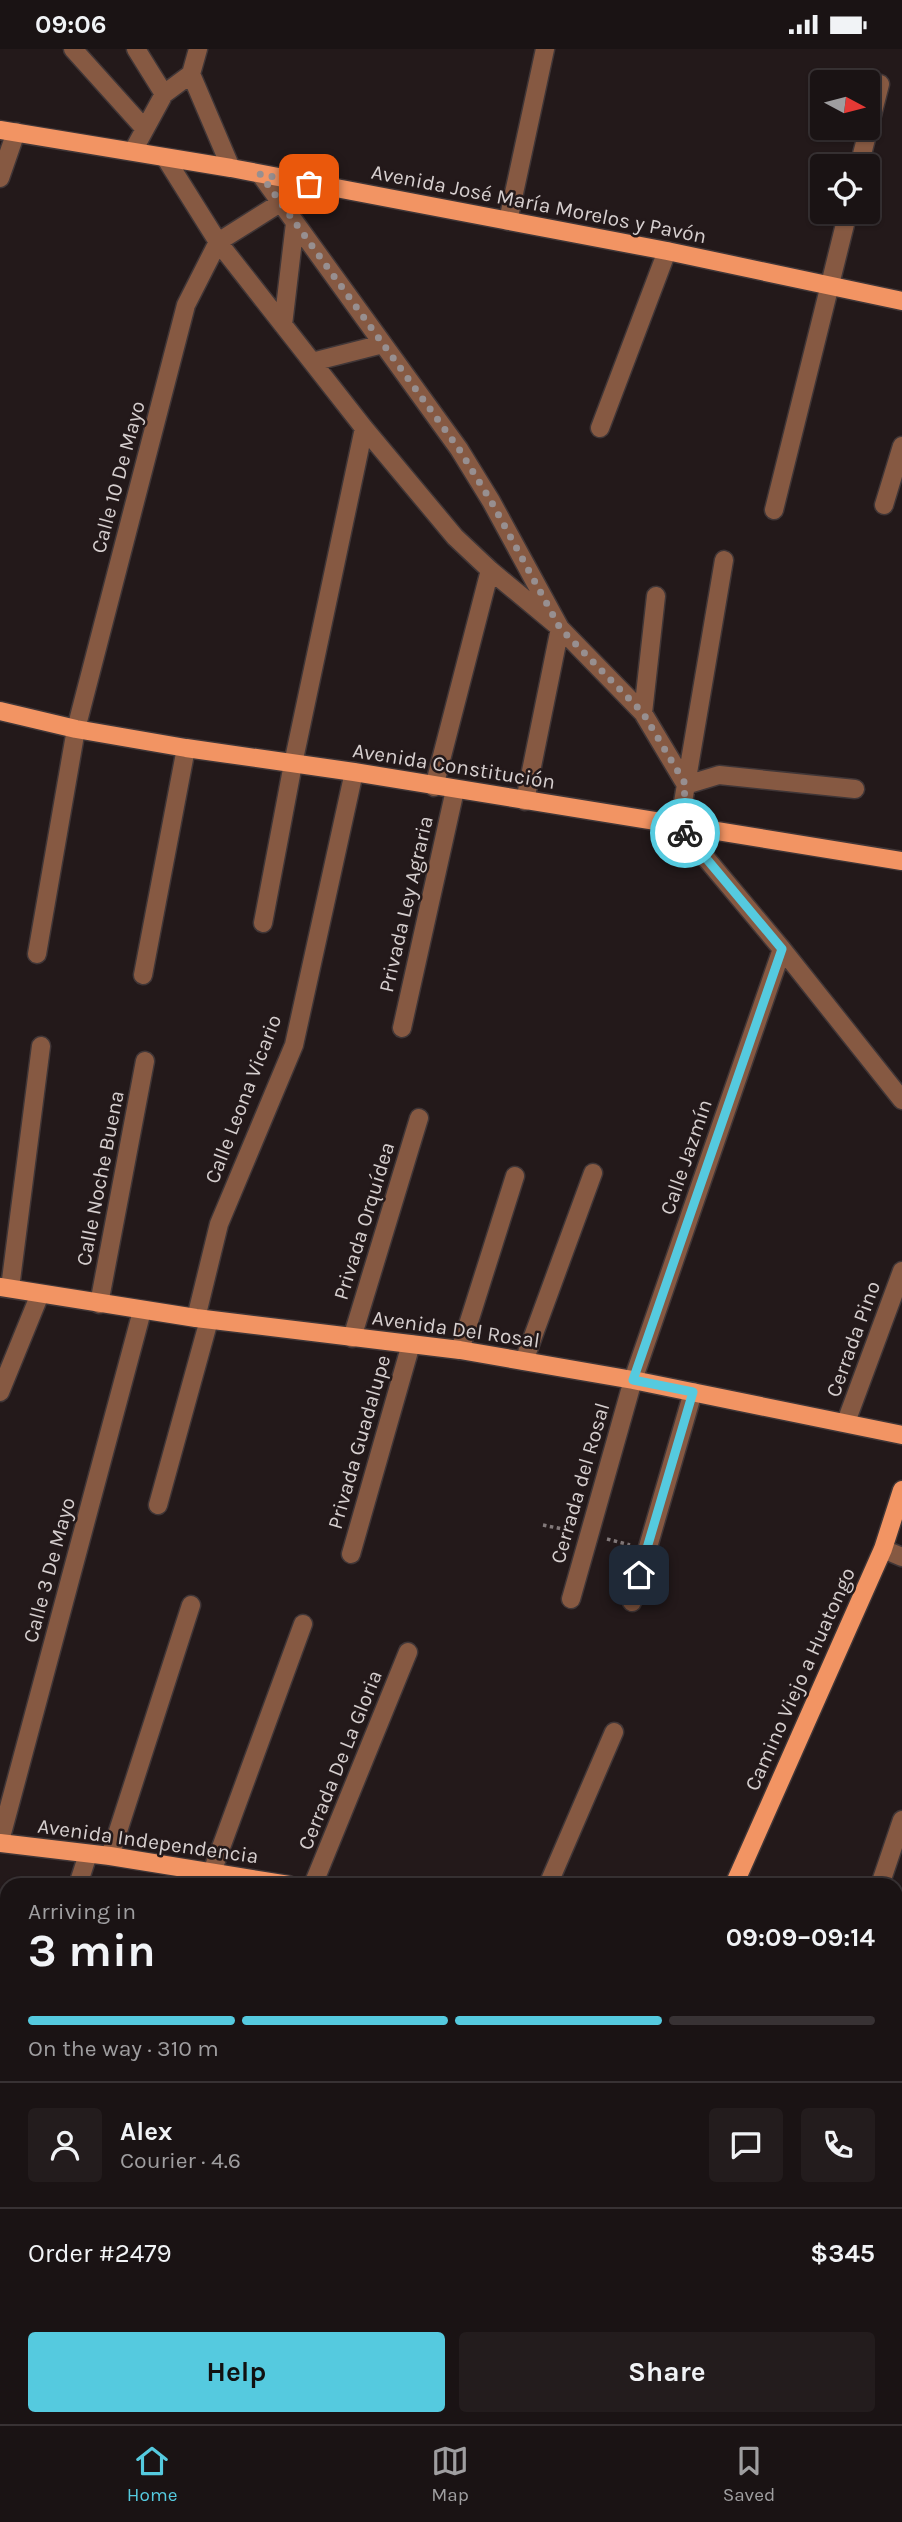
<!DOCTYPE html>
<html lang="en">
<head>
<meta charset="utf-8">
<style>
	:root { --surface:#1a1314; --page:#231c1d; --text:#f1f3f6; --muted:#9f9ea0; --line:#383234; --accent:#55cadf }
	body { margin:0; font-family:Karla,sans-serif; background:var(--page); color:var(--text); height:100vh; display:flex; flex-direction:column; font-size:26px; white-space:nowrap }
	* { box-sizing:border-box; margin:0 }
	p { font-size:23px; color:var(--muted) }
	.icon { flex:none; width:38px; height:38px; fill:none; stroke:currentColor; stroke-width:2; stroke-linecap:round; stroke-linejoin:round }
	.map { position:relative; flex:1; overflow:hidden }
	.sheet { position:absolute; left:0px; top:1829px; width:903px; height:548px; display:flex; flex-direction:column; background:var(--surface); border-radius:21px 21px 0 0; box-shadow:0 2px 5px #0004,0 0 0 2px var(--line) }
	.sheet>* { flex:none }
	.needle { width:46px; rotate:97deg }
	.buttons { position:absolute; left:810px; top:21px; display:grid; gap:14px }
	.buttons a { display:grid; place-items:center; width:70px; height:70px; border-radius:7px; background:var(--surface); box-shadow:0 2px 5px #0004,0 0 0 2px var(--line); font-size:35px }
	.pin { position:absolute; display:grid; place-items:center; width:60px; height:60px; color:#fff; margin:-30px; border-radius:14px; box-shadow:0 4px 10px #0006 }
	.courier { position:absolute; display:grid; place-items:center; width:70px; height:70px; margin:-35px; border:5px solid #55cadf; border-radius:50%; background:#fff; color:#222; box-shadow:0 2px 9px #0007 }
	.overview em { font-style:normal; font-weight:700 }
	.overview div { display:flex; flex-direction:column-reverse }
	.overview { display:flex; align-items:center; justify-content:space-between; height:119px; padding:0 28px }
	h1 { font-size:46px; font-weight:700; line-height:52px }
	.bar { display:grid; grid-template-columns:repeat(4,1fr); gap:10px 7px; align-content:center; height:84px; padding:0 28px }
	.bar i { height:9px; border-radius:5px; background:var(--line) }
	.bar .on { background:var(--accent) }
	.bar p { grid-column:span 4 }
	.line { display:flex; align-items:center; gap:18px; padding:0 28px; border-top:2px solid var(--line) }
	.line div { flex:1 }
	.round { display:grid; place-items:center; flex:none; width:74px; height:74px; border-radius:7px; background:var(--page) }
	.action { display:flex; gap:14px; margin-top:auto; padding:14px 28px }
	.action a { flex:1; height:80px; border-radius:7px; background:var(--accent); color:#111; font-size:28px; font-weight:700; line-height:80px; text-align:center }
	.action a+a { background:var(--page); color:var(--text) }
	.status { display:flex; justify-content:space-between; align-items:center; height:49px; padding:0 35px; background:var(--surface); direction:ltr }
	.status svg { height:19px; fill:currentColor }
	.tab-bar { display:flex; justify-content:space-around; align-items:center; height:98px; border-top:2px solid var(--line); background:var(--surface); font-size:19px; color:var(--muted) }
	.tab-bar a { display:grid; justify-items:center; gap:4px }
	.tab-bar .on { color:var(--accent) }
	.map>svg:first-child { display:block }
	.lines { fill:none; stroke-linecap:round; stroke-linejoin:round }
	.minor-casing { stroke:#403637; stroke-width:21 }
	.major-casing { stroke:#403637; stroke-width:21 }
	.path { stroke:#82797a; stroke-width:3.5; stroke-dasharray:3.5 3.5; stroke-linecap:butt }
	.minor { stroke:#865942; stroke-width:18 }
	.major { stroke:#f29463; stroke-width:18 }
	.done { stroke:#978f90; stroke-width:7; stroke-dasharray:0 12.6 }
	.route { stroke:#55cadf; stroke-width:9 }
	.labels { text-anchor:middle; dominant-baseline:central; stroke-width:5; stroke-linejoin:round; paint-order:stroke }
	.street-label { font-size:21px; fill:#d6cfcf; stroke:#23191a }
</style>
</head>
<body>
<div class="status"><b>09:06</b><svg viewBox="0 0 49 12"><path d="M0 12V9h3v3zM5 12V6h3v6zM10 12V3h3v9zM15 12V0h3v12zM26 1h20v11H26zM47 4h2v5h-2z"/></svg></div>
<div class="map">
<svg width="902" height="2375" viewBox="0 0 902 2375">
	<rect width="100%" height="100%" fill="#23191a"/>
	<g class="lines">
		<g class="minor-casing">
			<path id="minor" d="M73,0l72,80
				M198,0l-7,25 40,94
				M164,45l27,-20
				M133,102l31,-57 -28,-45
				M166,110l52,83 146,186 91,109 35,33 70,58 83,85
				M859,117l21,-82
				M260,125l199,275 32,52 69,127 -35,173
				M0,129l16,-46
				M508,172l37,-172
				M283,276l12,-102
				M312,313l71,-18
				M600,379l67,-177
				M884,456l18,-59
				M774,461l74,-298
				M724,511l-45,266 103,123 120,151
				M656,547l-13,117 43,72 33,-10 136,14
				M434,738l56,-217
				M263,874l30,-159 71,-336
				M37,905l39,-225 110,-424 32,-63 62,-39
				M143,926l43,-227
				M402,979l53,-238
				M10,1239l31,-242
				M99,1255l46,-243
				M196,1269l23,-94 75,-179 60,-273
				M352,1289l67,-220
				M460,1301l55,-174
				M524,1312l69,-188
				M0,1343l40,-98
				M846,1373l56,-151
				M158,1456l51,-185
				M883,1500l19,8
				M351,1505l60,-210
				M571,1550l62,-219 149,-431
				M632,1553l61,-210
				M0,1792l142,-530
				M110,1807l81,-251
				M212,1823l91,-248
				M78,1836l10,-31
				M313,1836l95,-233
				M548,1836l66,-153
				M880,1836l22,-65
				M896,1964l6,2
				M0,2057l7,-20
				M896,2140l6,-19
				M0,2337l7,-20
				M0,2353l7,1
				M134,2370l32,5
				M217,2375l2,-5"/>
		</g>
		<g class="major-casing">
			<path id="major" d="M0,81l231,38 436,83 235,50
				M0,662l76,18 110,19 168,24 548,89
				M0,1238l196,31 264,32 173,30 269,55
				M0,1794l110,13 179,29
				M734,1836l149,-336 19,-59
				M491,2375l4,-5"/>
		</g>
		<path class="path" d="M543,1476l29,6
			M607,1490l23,6
			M896,2174l6,2
			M896,2251l6,3
			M896,2267l6,-2
			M896,2340l6,-8
			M836,2370l2,5
			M307,2375l2,-5
			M880,2375l1,-5"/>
		<use href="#minor" class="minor"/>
		<use href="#major" class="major"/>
	</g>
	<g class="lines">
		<path class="done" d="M309,135l-49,-10 199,275 32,52 69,127 83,85 43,72 -7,41 6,7"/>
		<path class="route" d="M639,1526l54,-183 -60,-12 149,-431 -97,-116"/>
	</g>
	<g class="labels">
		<g class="street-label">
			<text transform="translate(539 155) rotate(11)">Avenida José María Morelos y Pavón</text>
			<text transform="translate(118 428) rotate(-75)">Calle 10 De Mayo</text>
			<text transform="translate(454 717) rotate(9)">Avenida Constitución</text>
			<text transform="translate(406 855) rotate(-77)">Privada Ley Agraria</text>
			<text transform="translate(243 1050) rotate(-69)">Calle Leona Vicario</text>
			<text transform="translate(686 1108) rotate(-71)">Calle Jazmín</text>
			<text transform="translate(100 1129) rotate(-79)">Calle Noche Buena</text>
			<text transform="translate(364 1172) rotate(-73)">Privada Orquídea</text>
			<text transform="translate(456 1280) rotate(8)">Avenida Del Rosal</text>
			<text transform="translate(853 1290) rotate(-70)">Cerrada Pino</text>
			<text transform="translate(359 1393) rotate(-74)">Privada Guadalupe</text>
			<text transform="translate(580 1434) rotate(-74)">Cerrada del Rosal</text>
			<text transform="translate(49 1521) rotate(-75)">Calle 3 De Mayo</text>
			<text transform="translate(800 1630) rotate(-66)">Camino Viejo a Huatongo</text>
			<text transform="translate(340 1711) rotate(-68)">Cerrada De La Gloria</text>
			<text transform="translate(148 1792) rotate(8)">Avenida Independencia</text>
		</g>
	</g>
</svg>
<div class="buttons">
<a><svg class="needle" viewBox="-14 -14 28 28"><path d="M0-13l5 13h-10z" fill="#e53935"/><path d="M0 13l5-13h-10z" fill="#9f9ea0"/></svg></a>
<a><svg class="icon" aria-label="locate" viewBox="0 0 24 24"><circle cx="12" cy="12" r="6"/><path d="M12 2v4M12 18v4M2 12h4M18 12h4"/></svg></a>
</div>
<div class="pin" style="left:309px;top:135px;background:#ea580c"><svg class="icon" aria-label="bag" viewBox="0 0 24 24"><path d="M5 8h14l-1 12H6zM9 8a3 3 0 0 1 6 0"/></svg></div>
<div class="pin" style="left:639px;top:1526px;background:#1f2937"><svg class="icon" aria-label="home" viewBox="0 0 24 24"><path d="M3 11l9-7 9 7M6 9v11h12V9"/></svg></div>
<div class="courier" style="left:685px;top:784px"><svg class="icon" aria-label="bike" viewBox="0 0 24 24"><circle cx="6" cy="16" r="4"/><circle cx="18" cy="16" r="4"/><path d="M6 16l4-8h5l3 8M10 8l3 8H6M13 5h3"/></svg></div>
<section class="sheet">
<div class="overview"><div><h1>3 min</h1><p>Arriving in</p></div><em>09:09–09:14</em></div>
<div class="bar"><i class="on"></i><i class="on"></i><i class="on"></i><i></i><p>On the way · 310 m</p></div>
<div class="line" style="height:126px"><a class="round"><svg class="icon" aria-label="person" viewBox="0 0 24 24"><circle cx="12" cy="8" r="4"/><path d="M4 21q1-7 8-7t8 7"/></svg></a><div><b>Alex</b><p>Courier · 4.6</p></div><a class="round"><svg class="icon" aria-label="chat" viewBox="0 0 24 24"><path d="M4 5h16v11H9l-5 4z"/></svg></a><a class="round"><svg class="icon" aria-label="phone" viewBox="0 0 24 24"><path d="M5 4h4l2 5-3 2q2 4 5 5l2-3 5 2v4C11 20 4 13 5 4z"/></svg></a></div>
<div class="line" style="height:91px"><div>Order #2479</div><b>$345</b></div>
<div class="action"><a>Help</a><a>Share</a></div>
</section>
</div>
<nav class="tab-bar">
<a class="on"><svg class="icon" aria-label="home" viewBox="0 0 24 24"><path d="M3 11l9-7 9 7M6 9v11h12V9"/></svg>Home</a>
<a><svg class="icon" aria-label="map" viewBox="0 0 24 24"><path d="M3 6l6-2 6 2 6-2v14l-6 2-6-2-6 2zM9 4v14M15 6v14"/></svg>Map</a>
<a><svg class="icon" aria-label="saved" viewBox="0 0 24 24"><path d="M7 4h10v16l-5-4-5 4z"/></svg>Saved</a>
</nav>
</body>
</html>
